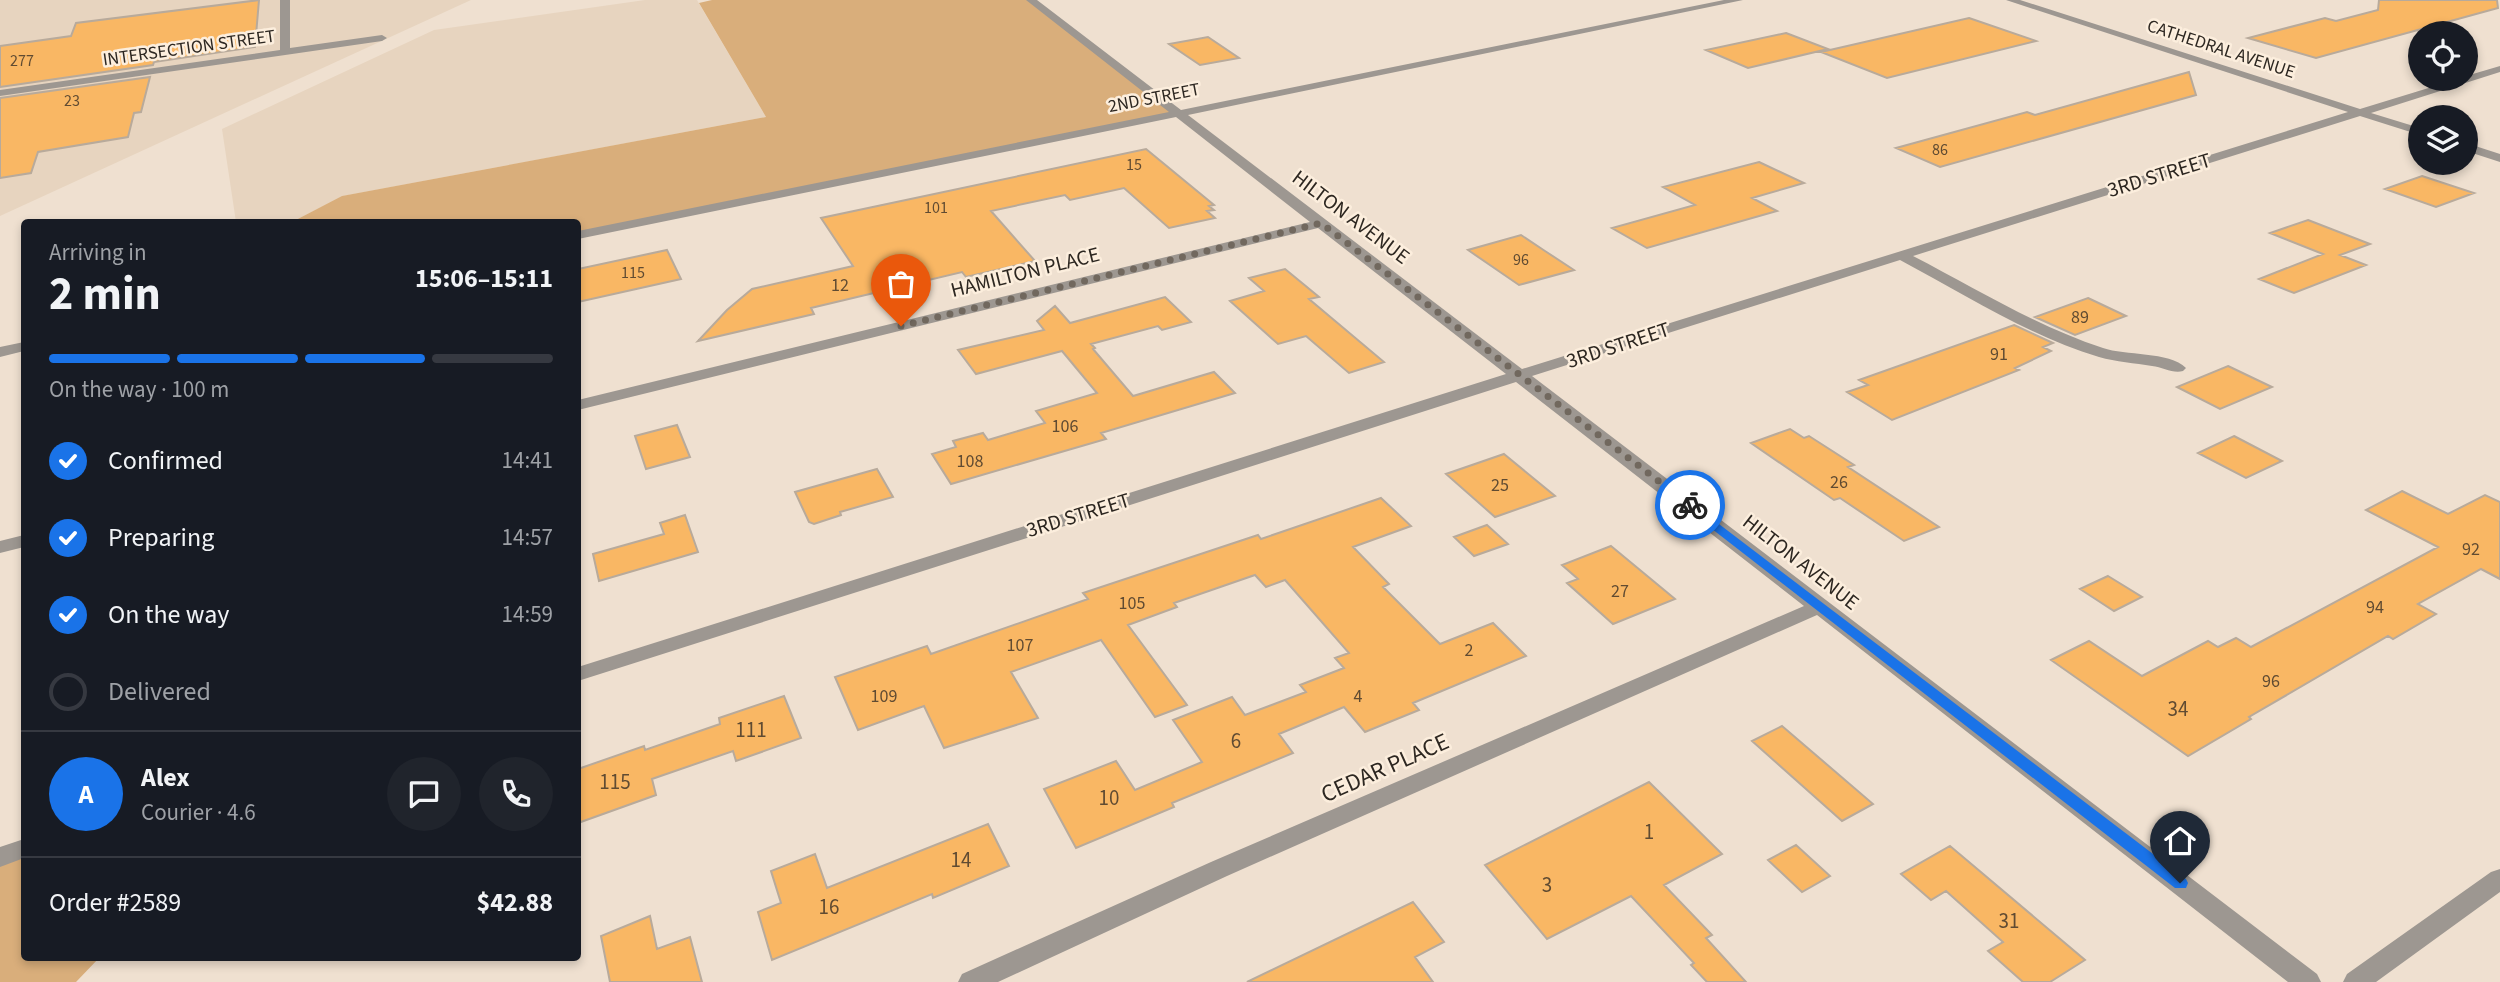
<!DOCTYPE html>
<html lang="en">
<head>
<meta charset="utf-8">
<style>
	:root { --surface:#171b24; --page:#20242c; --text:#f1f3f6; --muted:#9ea1a6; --line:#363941; --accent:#1a73e8 }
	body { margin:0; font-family:"Source Sans 3",sans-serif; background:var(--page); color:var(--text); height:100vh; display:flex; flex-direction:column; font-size:26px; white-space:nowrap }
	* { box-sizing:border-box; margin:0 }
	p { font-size:23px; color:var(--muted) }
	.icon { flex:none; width:38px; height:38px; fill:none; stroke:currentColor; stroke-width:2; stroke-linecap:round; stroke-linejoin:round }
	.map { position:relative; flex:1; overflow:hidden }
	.sheet { position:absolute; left:21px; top:219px; width:560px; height:742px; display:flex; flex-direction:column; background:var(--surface); border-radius:7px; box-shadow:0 4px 10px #0003 }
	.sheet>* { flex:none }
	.buttons { position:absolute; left:2408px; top:21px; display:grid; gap:14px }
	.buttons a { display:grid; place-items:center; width:70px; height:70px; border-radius:50%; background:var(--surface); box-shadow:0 4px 10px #0003; font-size:35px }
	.pin { position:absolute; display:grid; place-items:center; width:60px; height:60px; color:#fff; margin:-72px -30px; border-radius:50% 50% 50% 0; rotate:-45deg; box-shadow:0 0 7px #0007 }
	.pin .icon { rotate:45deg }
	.courier { position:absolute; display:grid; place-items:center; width:70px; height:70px; margin:-35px; border:5px solid #1a73e8; border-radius:50%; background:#fff; color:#222; box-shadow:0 2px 9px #0007 }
	.head em { font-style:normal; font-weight:700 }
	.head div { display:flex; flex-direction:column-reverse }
	.head { display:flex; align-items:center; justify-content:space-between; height:119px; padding:0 28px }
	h1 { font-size:46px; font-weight:700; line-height:52px }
	.bar { display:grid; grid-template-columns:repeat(4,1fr); gap:10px 7px; align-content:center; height:84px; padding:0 28px }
	.bar i { height:9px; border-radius:5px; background:var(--line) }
	.bar .on { background:var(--accent) }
	.bar p { grid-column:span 4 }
	.line { display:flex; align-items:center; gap:18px; padding:0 28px; border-top:2px solid var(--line) }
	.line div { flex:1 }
	.round { display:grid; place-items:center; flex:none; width:74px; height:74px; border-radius:37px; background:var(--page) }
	ol { padding:0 28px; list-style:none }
	li { display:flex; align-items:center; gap:21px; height:77px }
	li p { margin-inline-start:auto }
	li .icon { padding:7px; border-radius:50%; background:var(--accent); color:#fff; stroke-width:4 }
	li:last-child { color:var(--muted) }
	li i { width:38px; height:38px; border:4px solid var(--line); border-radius:50% }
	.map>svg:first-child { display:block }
	.built { fill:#e7d4bf }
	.green { fill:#d9ae7b }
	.building { fill:#f9b764; stroke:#b8aa9b; stroke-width:2 }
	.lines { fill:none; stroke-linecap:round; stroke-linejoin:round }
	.minor { fill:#9d9791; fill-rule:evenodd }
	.route { fill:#1a73e8 }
	.done { stroke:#71685e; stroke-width:7; stroke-dasharray:0 12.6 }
	.labels { text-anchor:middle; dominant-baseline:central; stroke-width:5; stroke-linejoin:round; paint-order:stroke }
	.far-number-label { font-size:16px; fill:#604b32 }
	.far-street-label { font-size:18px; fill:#2d2721; stroke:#fceedd }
	.number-label { font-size:18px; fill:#604b32 }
	.street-label { font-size:21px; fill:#2d2721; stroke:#fceedd }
	.near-number-label { font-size:21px; fill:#604b32 }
	.near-street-label { font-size:24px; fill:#2d2721; stroke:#fceedd }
</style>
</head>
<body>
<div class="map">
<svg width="2500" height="982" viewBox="0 0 2500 982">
	<rect width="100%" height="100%" fill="#efe0d0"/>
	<path class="built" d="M0,0h471l-471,216z
		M645,0h52l69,117 -423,79 -51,26h-56l-14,-93 212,-99z"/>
	<path class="green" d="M712,0h317l145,114 -596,120v-12h-286l50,-26 424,-79 -67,-114z
		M24,852v105h76l-24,25h-76v-122z"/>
	<path class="building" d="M259,0l-4,47 -101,15 -1,3 -153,22v-41l71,-10 5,-13z
		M2379,0h118l1,8 -182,50 -68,-20 77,-20 11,3 42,-11z
		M1969,18l67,23 -149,37 -66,-26z
		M1786,33l42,16 -80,19 -42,-18z
		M1208,37l31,21 -39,7 -31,-21z
		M2189,72l7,23 -256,72 -44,-19 131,-36 8,3z
		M150,77l-9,35 -7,1 -6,24 -90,15 -7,21 -31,5v-80z
		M1146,149l68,56 -5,1 5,4 -7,1 8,7 -46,10 -45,-40 -54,12 -5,-5 -74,16 44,50 -69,16 -4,-5 -151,36 3,6 -116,27 29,-31 25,-21 101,-23 -32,-48z
		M1759,162l45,21 -52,15 25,13 -130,37 -35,-20 83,-23 -32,-18z
		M2422,176l52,17 -38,14 -51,-18z
		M2308,220l62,24 -30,11 26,10 -72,28 -35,-14 64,-25 -53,-21z
		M1521,235l24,16 29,19 -55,15 -51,-35z
		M667,250l14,29 -103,23v-33z
		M1285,269l34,28 -10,2 75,63 -35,11 -43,-37 -28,8 -48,-43 34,-10 -15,-13z
		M1165,297l26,25 -29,8 -4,-4 -67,18 4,4 -2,1 40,47 81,-24 21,21 -134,40 5,6 -155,45 -19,-30 24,-7 -3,-6 30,-8 5,7 57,-17 -9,-12 61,-18 -35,-42 -86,23 -18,-24 86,-20 -7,-9 18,-15 15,17z
		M2088,298l38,18 -51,19 -40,-18z
		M2014,325l39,18 -10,4 8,4 -36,17 4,2 -127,50 -45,-28 21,-7 -9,-5z
		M2228,366l44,21 -52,22 -43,-22z
		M677,425l13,32 -44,12 -11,-33z
		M1790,429l14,9 5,-2 45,29 -6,2 91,60 -35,14 -64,-43 -6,2 -83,-57z
		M2234,436l48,25 -36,17 -48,-25z
		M1504,454l51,42 -60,21 -49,-43z
		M877,469l16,28 -53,15 1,3 -27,9 -5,-2 -14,-30z
		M2402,491l46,23 37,-19 15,7v77l-19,-10 -63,35 18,10 -43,25 -5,-3 -139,81 2,2 -63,37 -137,-96 38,-19 53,35 66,-35 10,6 18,-9 15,9 187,-100 -72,-37z
		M1381,498l30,28 -58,21 36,37 -6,3 57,57 53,-21 33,33 -113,47 6,7 -54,22 -21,-25 -65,27 14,19 -121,50 2,4 -98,41 -32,-59 72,-28 19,29 67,-28 -29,-42 59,-23 13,18 61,-23 -6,-7 44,-17 -9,-10 14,-5 -64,-73 -19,7 -11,-12 -81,28 3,4 -49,18 59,80 -32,12 -54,-77 -90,32 27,46 -94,30 -20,-42 -66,24 -23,-53 92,-31 4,8 157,-55 -5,-6 175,-58 3,4z
		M685,515l13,37 -99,29 -6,-27 71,-20 -4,-11z
		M1487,525l21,19 -34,12 -20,-19z
		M1611,546l64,53 -62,25 -46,-41 11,-4 -16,-14z
		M2108,576l34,21 -28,14 -34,-22z
		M784,696l17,42 -65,23 -3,-10 -81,28 4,16 -78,28v-54l66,-23 1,4 75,-26 -1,-6z
		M1782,726l91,78 -31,17 -90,-80z
		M1649,782l73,72 -58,31 48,50 -6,3 40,44h-39l-16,-17 3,-2 -63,-67 -84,43 -62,-74z
		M988,824l21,42 -76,32 -1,-4 -160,66 -14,-48 23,-9 -10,-32 44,-17 12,34z
		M1796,845l34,31 -28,16 -34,-32z
		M1950,846l135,114 -35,22h-27l-35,-31 15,-9 -57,-51 -15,9 -30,-26z
		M1413,902l31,40 -29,15 18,25h-186z
		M650,916l7,33 33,-12 12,45h-92l-9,-46z"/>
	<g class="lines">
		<path class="minor" d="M280,0h10v48l92,-13 5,3 -5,3 -382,55v-6l280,-40z
			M1026,0h11l144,110 543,-110h19l-555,115 334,254 826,-257 -342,-112h14l340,109 98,-30h8v-3l34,-10v6l-129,41 49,15v7l-60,-19 -447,140c62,32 123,70 190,92 22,8 66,3 83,20l-3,3c-10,3 -20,-4 -31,-5 -17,-3 -36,-4 -53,-9 -70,-21 -135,-63 -199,-97l-368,116 785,598 4,8h-33l-471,-367 -590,261 -229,106h-40l4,-8 249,-112 593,-256 -288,-224 -938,299v-14l928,-293 -188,-146 -740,182v-10l732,-178 -134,-105 -598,122v-8l591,-119z
			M2466,143l34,11v8l-34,-11z
			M24,342v9l-24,6v-10z
			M24,535v12l-24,6v-12z
			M24,839v19l-24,9v-20z
			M2500,869v23l-124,90h-33l4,-8 144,-102z"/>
	</g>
	<path class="route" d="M1690,502l496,377 2,4 -2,5h-11l-490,-380 -1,-3z"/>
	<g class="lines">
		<path class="done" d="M901,326l420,-103 369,282"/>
	</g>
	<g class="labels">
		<g class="far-number-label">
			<text x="22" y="61">277</text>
			<text x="72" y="101">23</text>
			<text x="1940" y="150">86</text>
			<text x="1134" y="165">15</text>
			<text x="936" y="208">101</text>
			<text x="1521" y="260">96</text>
			<text x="633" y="273">115</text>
		</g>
		<g class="far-street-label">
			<text transform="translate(189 48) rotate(-8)">INTERSECTION STREET</text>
			<text transform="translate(2221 49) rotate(18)">CATHEDRAL AVENUE</text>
			<text transform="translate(1154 98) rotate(-11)">2ND STREET</text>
		</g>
		<g class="number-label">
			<text x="840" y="285">12</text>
			<text x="2080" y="317">89</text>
			<text x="1999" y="354">91</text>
			<text x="1065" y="426">106</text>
			<text x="970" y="461">108</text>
			<text x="1839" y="482">26</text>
			<text x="1500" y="485">25</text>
			<text x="2471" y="549">92</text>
			<text x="1620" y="591">27</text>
			<text x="1132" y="603">105</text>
			<text x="2375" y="607">94</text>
			<text x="1020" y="645">107</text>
			<text x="1469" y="650">2</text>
			<text x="2271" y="681">96</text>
			<text x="884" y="696">109</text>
			<text x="1358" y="696">4</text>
		</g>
		<g class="street-label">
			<text transform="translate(2159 175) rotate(-17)">3RD STREET</text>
			<text transform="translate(1351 217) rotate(37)">HILTON AVENUE</text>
			<text transform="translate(1025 272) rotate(-14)">HAMILTON PLACE</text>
			<text transform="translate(1618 345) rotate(-18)">3RD STREET</text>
			<text transform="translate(1078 515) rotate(-17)">3RD STREET</text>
			<text transform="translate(1801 562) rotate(38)">HILTON AVENUE</text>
		</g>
		<g class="near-number-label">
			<text x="2178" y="709">34</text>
			<text x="751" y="730">111</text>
			<text x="1236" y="741">6</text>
			<text x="615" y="782">115</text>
			<text x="1109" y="798">10</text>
			<text x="1649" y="832">1</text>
			<text x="961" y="860">14</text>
			<text x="1547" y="885">3</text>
			<text x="829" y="907">16</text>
			<text x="2009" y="921">31</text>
		</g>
		<g class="near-street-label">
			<text transform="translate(1385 768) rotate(-24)">CEDAR PLACE</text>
		</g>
	</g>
</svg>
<div class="buttons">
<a><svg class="icon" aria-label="locate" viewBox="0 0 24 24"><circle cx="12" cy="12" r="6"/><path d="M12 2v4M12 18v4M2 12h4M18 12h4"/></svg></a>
<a><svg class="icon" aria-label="layers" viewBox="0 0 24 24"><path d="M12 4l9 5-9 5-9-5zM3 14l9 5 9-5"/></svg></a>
</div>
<div class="pin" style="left:901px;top:326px;background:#ea580c"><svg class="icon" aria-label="bag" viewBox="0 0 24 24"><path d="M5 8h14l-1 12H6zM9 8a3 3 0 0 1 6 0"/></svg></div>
<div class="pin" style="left:2180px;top:883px;background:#1f2937"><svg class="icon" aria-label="home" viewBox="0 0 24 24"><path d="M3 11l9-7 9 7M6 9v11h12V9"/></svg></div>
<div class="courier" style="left:1690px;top:505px"><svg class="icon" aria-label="bike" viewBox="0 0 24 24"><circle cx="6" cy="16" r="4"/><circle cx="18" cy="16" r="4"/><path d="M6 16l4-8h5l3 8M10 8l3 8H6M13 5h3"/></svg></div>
<section class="sheet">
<div class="head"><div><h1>2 min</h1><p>Arriving in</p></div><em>15:06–15:11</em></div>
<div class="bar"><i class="on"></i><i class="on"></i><i class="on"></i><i></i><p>On the way · 100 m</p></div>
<ol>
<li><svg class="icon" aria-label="check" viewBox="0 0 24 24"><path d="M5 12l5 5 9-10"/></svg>Confirmed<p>14:41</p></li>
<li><svg class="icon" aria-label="check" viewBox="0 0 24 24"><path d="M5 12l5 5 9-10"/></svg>Preparing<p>14:57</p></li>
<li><svg class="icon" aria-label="check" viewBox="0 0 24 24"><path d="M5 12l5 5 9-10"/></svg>On the way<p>14:59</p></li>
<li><i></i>Delivered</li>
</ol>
<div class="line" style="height:126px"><b class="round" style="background:var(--accent);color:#fff">A</b><div><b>Alex</b><p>Courier · 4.6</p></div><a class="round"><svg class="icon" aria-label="chat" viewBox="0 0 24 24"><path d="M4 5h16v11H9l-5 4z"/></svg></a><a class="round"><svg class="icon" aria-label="phone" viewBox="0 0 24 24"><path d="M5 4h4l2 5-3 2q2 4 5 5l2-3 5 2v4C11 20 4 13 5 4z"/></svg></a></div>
<div class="line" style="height:91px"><div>Order #2589</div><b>$42.88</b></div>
</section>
</div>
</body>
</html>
